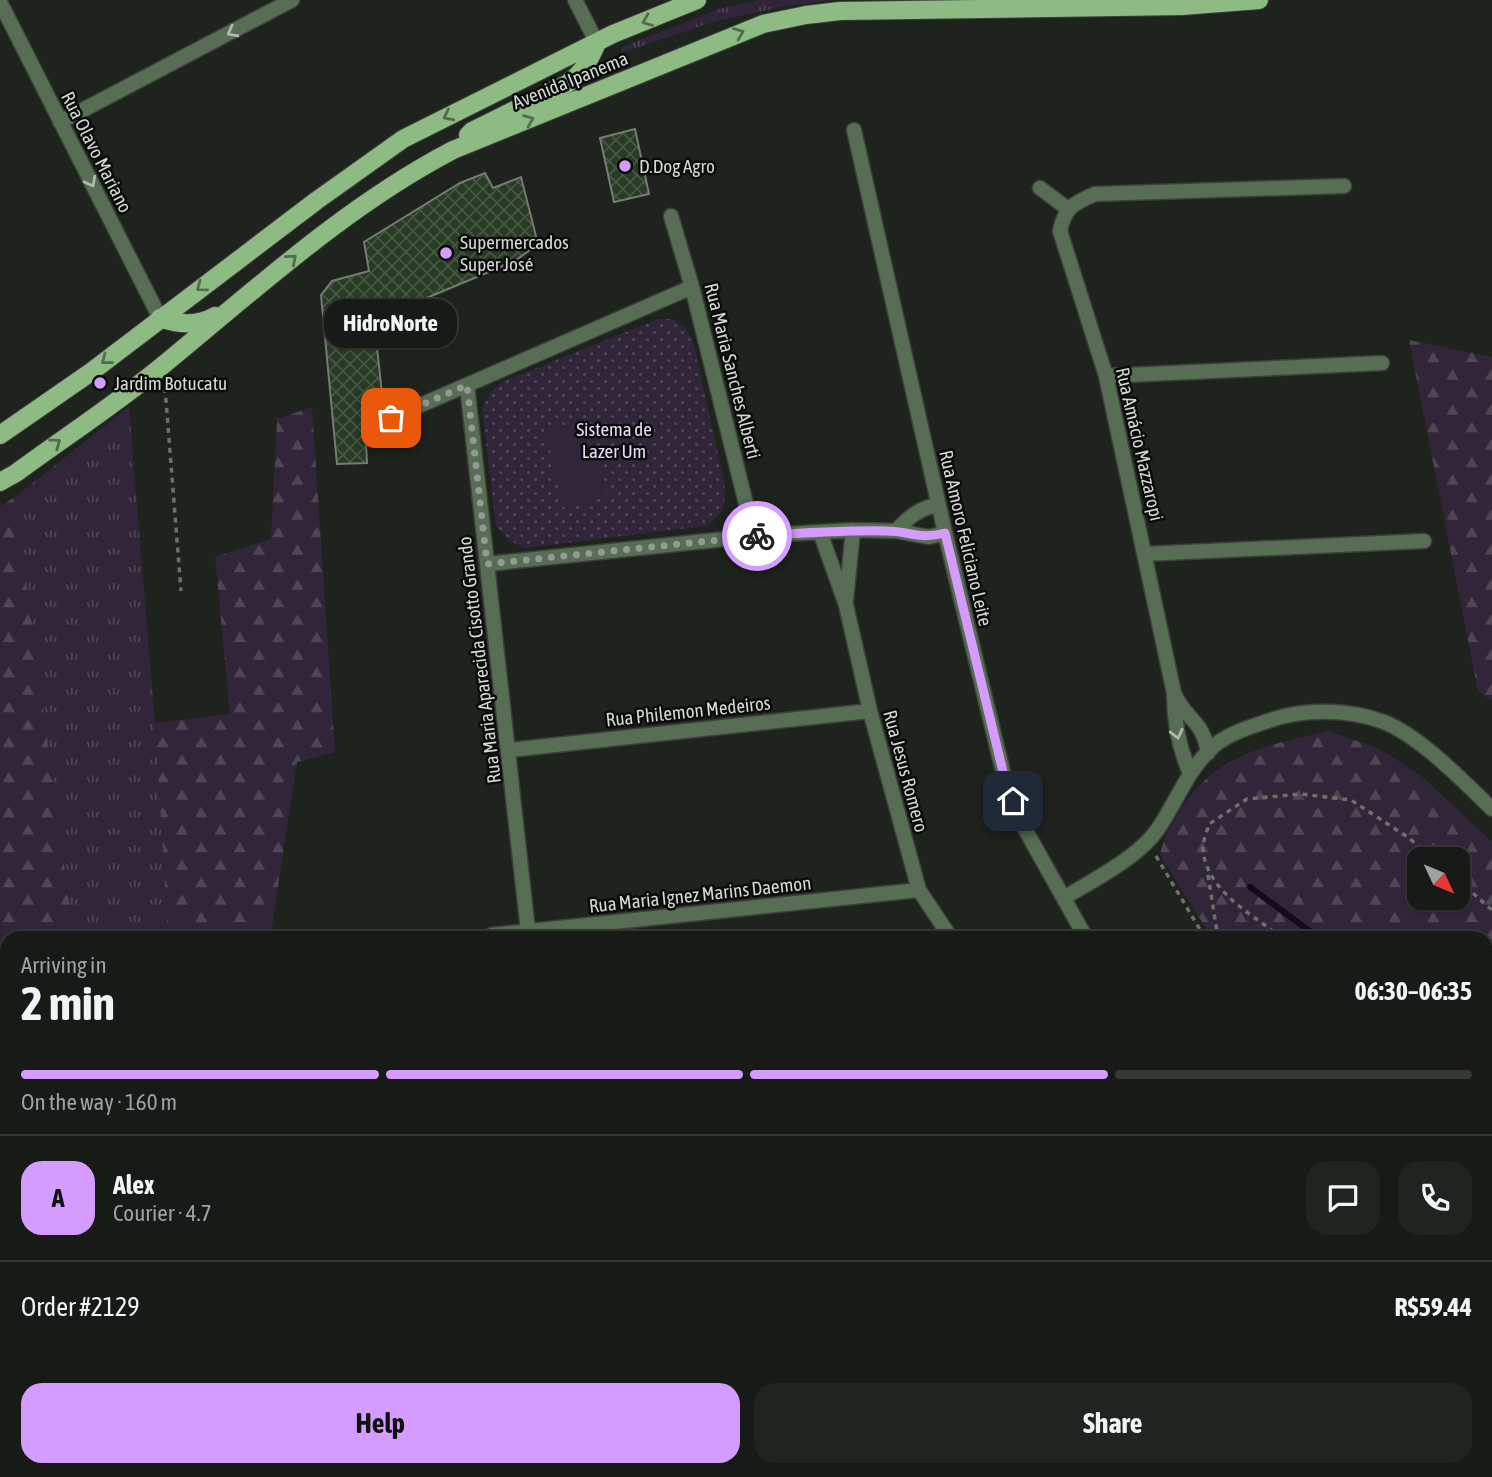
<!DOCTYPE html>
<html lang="en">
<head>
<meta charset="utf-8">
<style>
	:root { --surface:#171a16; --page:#20231f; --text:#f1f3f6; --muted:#9ea1a1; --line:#363835; --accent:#d39cfd }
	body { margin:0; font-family:"Asap Condensed",sans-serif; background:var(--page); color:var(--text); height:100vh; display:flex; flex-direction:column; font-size:26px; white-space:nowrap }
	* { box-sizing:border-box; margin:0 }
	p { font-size:23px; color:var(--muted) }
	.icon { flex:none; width:38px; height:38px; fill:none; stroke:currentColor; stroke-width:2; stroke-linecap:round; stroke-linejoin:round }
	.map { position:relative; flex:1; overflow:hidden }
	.panel { position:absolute; left:0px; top:931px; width:1493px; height:546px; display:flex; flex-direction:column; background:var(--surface); border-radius:21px 21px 0 0; box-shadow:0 2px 5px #0004,0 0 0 2px var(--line) }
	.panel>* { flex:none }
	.needle { width:46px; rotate:134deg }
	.fabs { position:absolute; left:1407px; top:847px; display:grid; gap:14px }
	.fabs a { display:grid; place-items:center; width:63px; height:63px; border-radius:14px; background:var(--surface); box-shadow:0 2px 5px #0004,0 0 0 2px var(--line); font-size:35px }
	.pin { position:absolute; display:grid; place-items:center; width:60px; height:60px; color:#fff; margin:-30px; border-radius:14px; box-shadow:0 4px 10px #0006 }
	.courier { position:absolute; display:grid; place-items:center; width:70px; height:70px; margin:-35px; border:5px solid #d39cfd; border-radius:50%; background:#fff; color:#222; box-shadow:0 2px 9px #0007 }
	.bubble { position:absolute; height:49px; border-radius:21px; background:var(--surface); box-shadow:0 2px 5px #0004,0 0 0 2px var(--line); font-size:23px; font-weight:700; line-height:49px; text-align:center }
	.summary em { font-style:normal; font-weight:700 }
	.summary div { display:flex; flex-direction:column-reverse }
	.summary { display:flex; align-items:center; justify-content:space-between; height:119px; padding:0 21px }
	h1 { font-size:46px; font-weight:700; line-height:52px }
	.bar { display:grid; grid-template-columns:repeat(4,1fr); gap:10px 7px; align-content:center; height:84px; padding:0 21px }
	.bar i { height:9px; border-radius:5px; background:var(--line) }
	.bar .on { background:var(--accent) }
	.bar p { grid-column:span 4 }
	.line { display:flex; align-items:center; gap:18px; padding:0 21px; border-top:2px solid var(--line) }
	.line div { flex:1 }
	.round { display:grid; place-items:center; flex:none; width:74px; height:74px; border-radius:21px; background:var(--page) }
	.action { display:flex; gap:14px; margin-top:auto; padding:14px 21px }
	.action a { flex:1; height:80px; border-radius:21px; background:var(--accent); color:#111; font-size:28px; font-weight:700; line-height:80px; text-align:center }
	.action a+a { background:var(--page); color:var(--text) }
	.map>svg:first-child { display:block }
	.grass { fill:url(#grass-tufts) }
	.forest { fill:url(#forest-firs); fill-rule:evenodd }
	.park { fill:url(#park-dots) }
	.garden { fill:#312639 }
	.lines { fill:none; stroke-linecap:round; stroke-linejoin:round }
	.stream { stroke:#16091f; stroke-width:6 }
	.building { fill:url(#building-cross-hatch); stroke:#757a74; stroke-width:2 }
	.minor-casing { stroke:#3c403b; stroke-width:17 }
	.primary-casing { stroke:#3c403b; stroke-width:20 }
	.path { stroke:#6c706c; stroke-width:3.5; stroke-dasharray:5 5; stroke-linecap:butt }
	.minor { stroke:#586e54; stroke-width:14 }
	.primary { stroke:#8ebb84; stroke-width:18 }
	.oneway { stroke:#536c4d }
	.oneway2 { stroke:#b0b8ae }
	.done { stroke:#959995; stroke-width:7; stroke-dasharray:0 12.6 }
	.route { stroke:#d39cfd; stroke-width:9 }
	.poi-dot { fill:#d39cfd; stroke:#0a0c0a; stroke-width:2.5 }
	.labels { text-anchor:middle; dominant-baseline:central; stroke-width:5; stroke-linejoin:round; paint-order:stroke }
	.street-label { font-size:19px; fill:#d5d8d5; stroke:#0a0c0a }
	.poi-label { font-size:19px; fill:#d5d8d5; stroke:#0a0c0a; text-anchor:start }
	.park-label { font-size:19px; fill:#e8d7f7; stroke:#0a0c0a }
</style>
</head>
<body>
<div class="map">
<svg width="1492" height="1477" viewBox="0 0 1492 1477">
	<defs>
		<pattern id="grass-tufts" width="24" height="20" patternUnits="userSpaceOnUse" patternTransform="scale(1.75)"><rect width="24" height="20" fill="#312639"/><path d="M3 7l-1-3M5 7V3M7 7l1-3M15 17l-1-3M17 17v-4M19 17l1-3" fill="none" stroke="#4e4555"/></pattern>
		<pattern id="forest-firs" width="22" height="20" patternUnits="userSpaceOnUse" patternTransform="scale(1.75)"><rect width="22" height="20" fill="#312639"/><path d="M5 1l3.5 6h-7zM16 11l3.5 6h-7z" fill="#4e4555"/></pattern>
		<pattern id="park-dots" width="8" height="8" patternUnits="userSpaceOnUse" patternTransform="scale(1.75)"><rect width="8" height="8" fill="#312639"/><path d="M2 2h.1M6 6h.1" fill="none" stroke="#4e4555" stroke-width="1.8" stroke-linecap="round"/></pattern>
		<pattern id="building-cross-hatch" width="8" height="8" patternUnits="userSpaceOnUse" patternTransform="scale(1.75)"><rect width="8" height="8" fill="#283c24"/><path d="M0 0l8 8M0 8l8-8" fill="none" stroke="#465743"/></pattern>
	</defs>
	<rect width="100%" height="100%" fill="#1f231e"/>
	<path class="grass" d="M760,0h72l-46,6 -70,15 -95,32 1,-6 97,-38z
		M129,407l26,316 13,215h-94l-59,-441z
		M134,1470h68v7h-67z"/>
	<path class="forest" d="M1409,340l83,17v344l-14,-10z
		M312,407l23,345 -38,10 -27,176h-102l-13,-215 75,-9 -15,-157 56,-18 6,-120z
		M15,497l59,441h-67v532h127l1,7h-135v-971z
		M1328,731l52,18 41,27 71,66v374l-6,-11v-267h-274l-52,-83c3,-15 9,-26 17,-39 37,-63 86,-69 151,-85zM1458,859v39h-39v-39z
		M202,1470h92v7h-92z"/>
	<path class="park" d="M658,319h15l12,9 8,13 31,140c2,24 1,31 -19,45l-181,22 -15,-8 -13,-14 -14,-118 9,-16 13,-11z
		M1222,1470h167l4,7h-170z"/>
	<path class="garden" d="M589,421l18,75 -44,11 -17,-76z
		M1269,1470h57l-1,7h-57z"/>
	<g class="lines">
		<path class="stream" d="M1250,887l69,51
			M1486,1071l6,5"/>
	</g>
	<path class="building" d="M635,129l14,65 -35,8 -14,-64z
		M485,173l8,15 28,-11 17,67 -23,17 -141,59 10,92 -3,6 4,8 2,14 -21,4 1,19 -30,1 -16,-169 11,-14 37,-10 -5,-29 96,-59z"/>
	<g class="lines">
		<g class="minor-casing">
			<path id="minor" d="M575,0l22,43
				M0,2l160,316
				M60,122l232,-122
				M854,130l91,403 60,247 16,42 65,116
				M1040,188l28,21
				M671,216l21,71 62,249
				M1106,376l276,-13
				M467,385l61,546
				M391,418l301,-131
				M896,531c13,-14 23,-23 42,-26
				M820,532l26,73 24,106 49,179 32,48
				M1144,554l280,-13
				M487,564l267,-28 99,-6 43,1 33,6 16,-4
				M846,600l7,-70
				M1174,694c0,28 5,54 16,79
				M509,750l361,-39
				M1208,753c-5,-34 -23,-33 -34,-60l-68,-317 -46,-145c5,-24 14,-28 35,-37l249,-8
				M1064,898c29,-18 75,-41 94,-69 19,-28 30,-61 57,-84 15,-12 35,-18 53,-24 35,-13 81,-12 116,1 37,15 79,59 108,87
				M485,938l7,-3 427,-45
				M1486,1245l6,10
				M507,1470l1,7
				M1209,1470l1,7
				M1405,1470l5,7
				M683,1477l71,-7"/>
		</g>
		<g class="primary-casing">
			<path id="primary" d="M468,135l4,-4 95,-47c16,-12 22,-23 30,-41
				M160,318c19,7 37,8 55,-2
				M0,435l91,-63 225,-171 87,-62 210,-105 84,-34
				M0,482l16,-9c49,-36 100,-69 146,-107 94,-77 184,-160 291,-216l310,-126 43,-9 34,-4 342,-5 77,-6"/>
		</g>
		<path class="path" d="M165,388l16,203
			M1156,856l49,82
			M1208,875l10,63
			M1458,880l34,30
			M1282,938c-30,-24 -74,-46 -79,-87 -1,-9 4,-19 6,-27l38,-25 54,-5 50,6 58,38 24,21
			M1486,1088l6,9"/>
		<use href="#minor" class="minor"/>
		<use href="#primary" class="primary"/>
	</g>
	<defs><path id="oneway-chevron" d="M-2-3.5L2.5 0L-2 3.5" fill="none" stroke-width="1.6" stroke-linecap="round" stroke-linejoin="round" transform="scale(1.75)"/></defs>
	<g class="oneway">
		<use href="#oneway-chevron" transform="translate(647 21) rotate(158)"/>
		<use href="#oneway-chevron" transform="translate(739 33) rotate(-22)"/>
		<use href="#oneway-chevron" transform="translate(448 116) rotate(154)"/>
		<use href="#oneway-chevron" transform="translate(529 120) rotate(-22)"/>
		<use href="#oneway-chevron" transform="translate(292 259) rotate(-41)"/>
		<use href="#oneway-chevron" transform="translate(201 287) rotate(143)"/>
		<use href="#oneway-chevron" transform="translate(106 360) rotate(142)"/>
		<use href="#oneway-chevron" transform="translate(56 443) rotate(-36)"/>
	</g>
	<g class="oneway2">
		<use href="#oneway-chevron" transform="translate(232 32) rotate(152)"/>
		<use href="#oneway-chevron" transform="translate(91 182) rotate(63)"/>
		<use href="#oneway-chevron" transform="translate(1177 734) rotate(76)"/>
	</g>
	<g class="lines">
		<path class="done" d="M391,418l76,-33 20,179 270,-28"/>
		<path class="route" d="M757,536c43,-3 86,-6 130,-5 24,0 31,9 58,2l60,247 8,21"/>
	</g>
	<g class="poi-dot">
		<circle cx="625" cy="166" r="7"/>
		<circle cx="446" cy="253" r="7"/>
		<circle cx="100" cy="383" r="7"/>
	</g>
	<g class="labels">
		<g class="street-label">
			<text transform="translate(570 80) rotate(-22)">Avenida Ipanema</text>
			<text transform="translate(97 152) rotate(63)">Rua Olavo Mariano</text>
			<text transform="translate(733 371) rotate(76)">Rua Maria Sanches Alberti</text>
			<text transform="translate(1140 444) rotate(77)">Rua Amácio Mazzaropi</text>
			<text transform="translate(966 538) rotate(77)">Rua Amoro Feliciano Leite</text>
			<text transform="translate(479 660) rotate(-97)">Rua Maria Aparecida Cisotto Grando</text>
			<text transform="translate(688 711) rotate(-6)">Rua Philemon Medeiros</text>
			<text transform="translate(906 771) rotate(75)">Rua Jesus Romero</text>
			<text transform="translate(700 894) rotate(-6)">Rua Maria Ignez Marins Daemon</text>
		</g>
		<g class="poi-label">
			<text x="639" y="166">D.Dog Agro</text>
			<text x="460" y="242">Supermercados<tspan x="460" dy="22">Super José</tspan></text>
			<text x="114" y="383">Jardim Botucatu</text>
		</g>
		<g class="park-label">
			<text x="614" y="429">Sistema de<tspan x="614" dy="22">Lazer Um</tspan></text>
		</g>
	</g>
</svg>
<div class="fabs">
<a><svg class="needle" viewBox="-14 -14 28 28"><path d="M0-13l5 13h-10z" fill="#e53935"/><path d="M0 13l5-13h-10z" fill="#9ea1a1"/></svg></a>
</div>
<div class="pin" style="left:391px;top:418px;background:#ea580c"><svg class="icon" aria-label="bag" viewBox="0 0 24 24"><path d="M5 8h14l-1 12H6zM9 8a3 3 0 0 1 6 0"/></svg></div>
<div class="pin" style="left:1013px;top:801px;background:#1f2937"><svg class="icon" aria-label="home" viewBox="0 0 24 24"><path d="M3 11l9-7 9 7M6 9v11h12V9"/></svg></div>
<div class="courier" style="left:757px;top:536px"><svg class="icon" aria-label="bike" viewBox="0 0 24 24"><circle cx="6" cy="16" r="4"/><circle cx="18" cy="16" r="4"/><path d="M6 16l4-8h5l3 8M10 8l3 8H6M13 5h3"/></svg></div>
<div class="bubble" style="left:324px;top:299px;width:133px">HidroNorte</div>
<section class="panel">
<div class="summary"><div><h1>2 min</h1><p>Arriving in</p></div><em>06:30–06:35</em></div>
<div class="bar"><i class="on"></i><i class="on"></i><i class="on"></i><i></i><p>On the way · 160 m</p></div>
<div class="line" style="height:126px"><b class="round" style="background:var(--accent);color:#111">A</b><div><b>Alex</b><p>Courier · 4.7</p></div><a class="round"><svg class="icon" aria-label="chat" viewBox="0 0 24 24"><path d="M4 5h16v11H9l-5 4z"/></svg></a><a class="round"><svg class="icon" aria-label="phone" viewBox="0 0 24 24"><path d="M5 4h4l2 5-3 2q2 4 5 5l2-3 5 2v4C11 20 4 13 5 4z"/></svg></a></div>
<div class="line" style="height:91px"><div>Order #2129</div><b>R$59.44</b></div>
<div class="action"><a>Help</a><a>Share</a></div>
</section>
</div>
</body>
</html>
